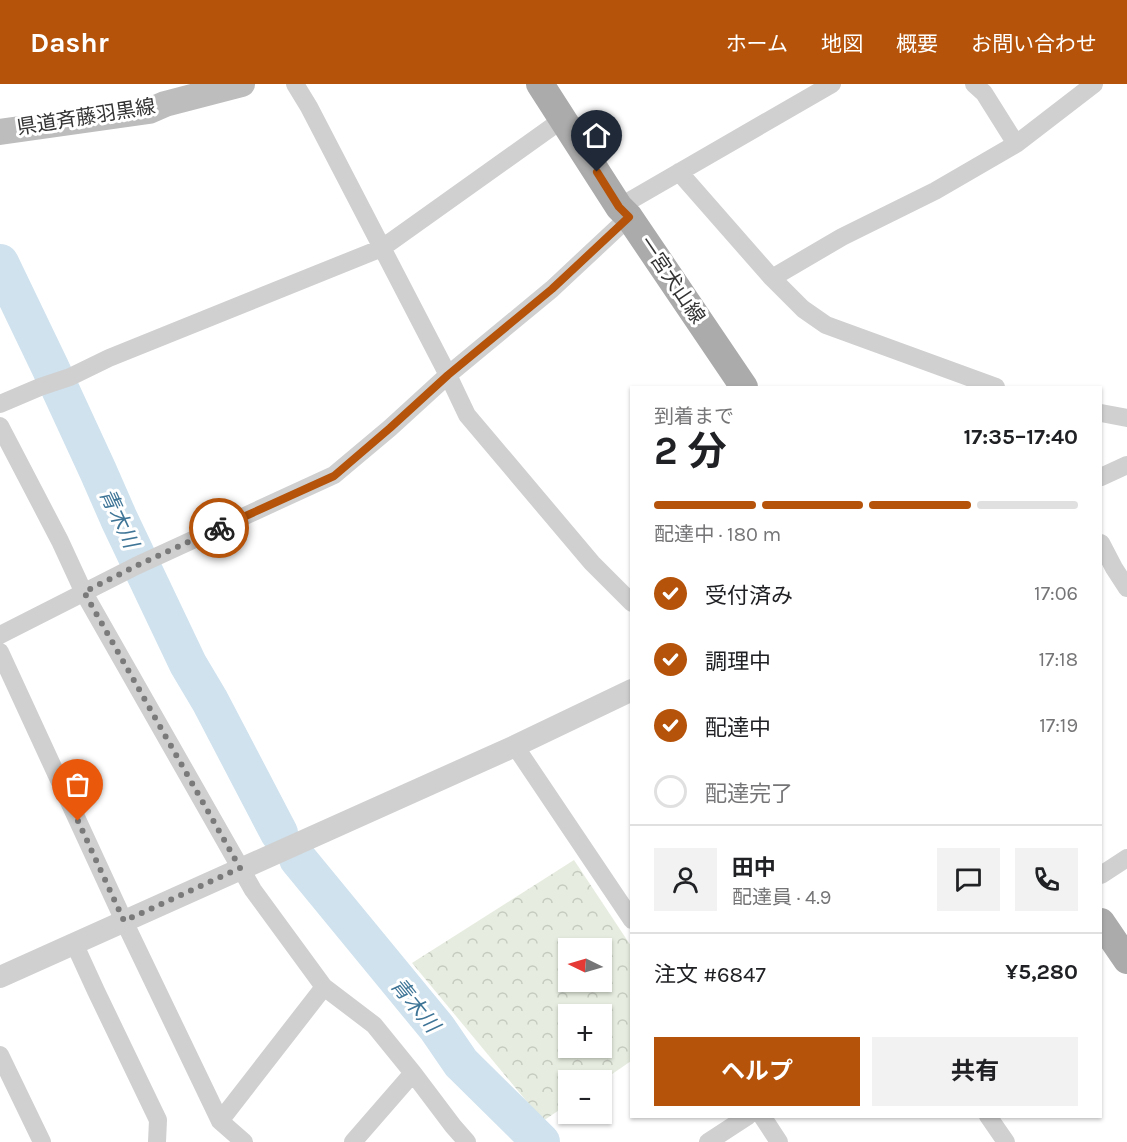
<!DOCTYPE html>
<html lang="ja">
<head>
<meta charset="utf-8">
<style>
	:root { --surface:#fff; --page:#f2f2f2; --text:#202124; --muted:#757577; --line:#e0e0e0; --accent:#b45309 }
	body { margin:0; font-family:Karla,"Noto Sans JP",sans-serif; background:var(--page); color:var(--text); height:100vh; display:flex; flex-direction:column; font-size:22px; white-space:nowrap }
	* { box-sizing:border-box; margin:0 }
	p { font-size:20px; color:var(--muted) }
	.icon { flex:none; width:33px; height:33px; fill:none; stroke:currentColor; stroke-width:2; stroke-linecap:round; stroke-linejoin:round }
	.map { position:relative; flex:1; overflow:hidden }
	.panel { position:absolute; left:630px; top:302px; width:472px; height:732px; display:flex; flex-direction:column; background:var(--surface); border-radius:0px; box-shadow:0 2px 4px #0004 }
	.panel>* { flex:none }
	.needle { width:39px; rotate:275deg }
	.controls { position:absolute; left:558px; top:854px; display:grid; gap:12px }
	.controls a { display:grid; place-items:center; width:54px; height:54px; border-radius:0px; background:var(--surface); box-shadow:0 2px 4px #0004; font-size:30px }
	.pin { position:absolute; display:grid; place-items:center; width:51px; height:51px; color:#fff; margin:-62px -26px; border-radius:50% 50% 50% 0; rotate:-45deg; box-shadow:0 0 6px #0007 }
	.pin .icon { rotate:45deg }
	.courier { position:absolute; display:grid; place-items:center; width:60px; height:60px; margin:-30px; border:4px solid #b45309; border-radius:50%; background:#fff; color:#222; box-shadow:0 2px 8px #0007 }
	.head em { font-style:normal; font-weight:700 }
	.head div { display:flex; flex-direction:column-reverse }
	.head { display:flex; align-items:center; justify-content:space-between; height:102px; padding:0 24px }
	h1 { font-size:39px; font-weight:700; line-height:45px }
	.bar { display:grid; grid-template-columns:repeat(4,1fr); gap:9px 6px; align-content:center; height:72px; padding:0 24px }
	.bar i { height:8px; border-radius:4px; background:var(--line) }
	.bar .on { background:var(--accent) }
	.bar p { grid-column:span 4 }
	.line { display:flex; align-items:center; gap:15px; padding:0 24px; border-top:2px solid var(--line) }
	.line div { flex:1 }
	.round { display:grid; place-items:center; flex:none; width:63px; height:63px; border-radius:0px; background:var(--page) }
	ol { padding:0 24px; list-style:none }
	li { display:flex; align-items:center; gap:18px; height:66px }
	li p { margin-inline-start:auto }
	li .icon { padding:6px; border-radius:50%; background:var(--accent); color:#fff; stroke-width:4 }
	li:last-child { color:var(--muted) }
	li i { width:33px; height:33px; border:3px solid var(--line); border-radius:50% }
	.button { display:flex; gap:12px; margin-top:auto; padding:12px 24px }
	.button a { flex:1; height:69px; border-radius:0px; background:var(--accent); color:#fff; font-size:24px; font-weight:700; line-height:69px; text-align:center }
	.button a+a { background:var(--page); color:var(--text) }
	header { display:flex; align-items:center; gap:36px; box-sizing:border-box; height:84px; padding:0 30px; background:var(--accent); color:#fff }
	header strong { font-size:28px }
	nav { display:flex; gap:33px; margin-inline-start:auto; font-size:21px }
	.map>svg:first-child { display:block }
	.park { fill:url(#park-crowns); fill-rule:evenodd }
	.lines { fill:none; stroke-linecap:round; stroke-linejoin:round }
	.river { stroke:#cfe2ee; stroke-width:38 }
	.minor { stroke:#d0d0d0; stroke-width:18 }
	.tertiary { stroke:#d0d0d0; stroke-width:22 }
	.secondary { stroke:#bdbdbd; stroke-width:26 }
	.primary { stroke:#ababab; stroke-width:28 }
	.done { stroke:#7a7a7a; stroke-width:6; stroke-dasharray:0 10.8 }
	.route { stroke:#b45309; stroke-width:8 }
	.labels { text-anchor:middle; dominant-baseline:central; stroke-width:6; stroke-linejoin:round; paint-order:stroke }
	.street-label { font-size:20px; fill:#333; stroke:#fff }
	.water-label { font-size:21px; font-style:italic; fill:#3f7597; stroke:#fff }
</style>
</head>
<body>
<header>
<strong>Dashr</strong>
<nav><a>ホーム</a><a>地図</a><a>概要</a><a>お問い合わせ</a></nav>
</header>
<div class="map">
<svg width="1127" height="1058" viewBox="0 0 1127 1058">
	<defs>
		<pattern id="park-crowns" width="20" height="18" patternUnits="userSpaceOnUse" patternTransform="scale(1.5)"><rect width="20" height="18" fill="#e6ecdf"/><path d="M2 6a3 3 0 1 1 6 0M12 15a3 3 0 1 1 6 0" fill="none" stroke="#c6cbc0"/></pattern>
	</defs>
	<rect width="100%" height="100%" fill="#fff"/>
	<path class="park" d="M574,776l57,86v115l-29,20 -34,-1v24l-25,17 -131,-158zM568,864h34v33h-34zM568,930h34v33h-34z"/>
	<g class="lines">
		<path class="river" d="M0,179l50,104 48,104 21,48 69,145 22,37 69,132
			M298,775l139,169 24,35 80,79"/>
		<path class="minor" d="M295,0l14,23 139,268 19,40 125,148 40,40
			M974,0l10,9 32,51
			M679,88l93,106 31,31 23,16 170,62
			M619,123l213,-123
			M772,194l70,-41 93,-46 81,-47 78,-60
			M0,320l40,-17 30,-10 39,-19 273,-110 181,-129
			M1101,329l26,5
			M0,342l60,115 24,52 169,297 71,97 50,38 39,48 40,53 14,16
			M1101,393l26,-12
			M1101,459l13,25 13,20
			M0,551l136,-69 198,-91 56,-47 58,-53 104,-86 77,-72
			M0,568l124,269 96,200 24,21
			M515,662l117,174
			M1101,791l26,-17
			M74,859l22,48 62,129 -1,22
			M0,971l42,87
			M762,1032l17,26
			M988,1032l18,26
			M220,1037l104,-134
			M353,1058l60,-69
			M708,1058l40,-26"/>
		<path class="tertiary" d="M0,893l515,-231 117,-56"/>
		<path class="secondary" d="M0,48l149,-21 16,-7 77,-20"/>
		<path class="primary" d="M540,0l79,123 10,10 115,170
			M1101,838l26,38"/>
	</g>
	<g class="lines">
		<path class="done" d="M78,737l46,100 116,-53 -156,-276 52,-26 83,-38"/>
		<path class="route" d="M219,444l115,-52 56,-48 58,-53 104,-86 77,-72 -10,-10 -22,-35"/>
	</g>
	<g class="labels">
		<g class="street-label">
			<text transform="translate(86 33) rotate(-9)">県道斉藤羽黒線</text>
			<text transform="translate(672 196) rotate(56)">一宮犬山線</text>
		</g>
		<g class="water-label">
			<text transform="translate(119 434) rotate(65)">青木川</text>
			<text transform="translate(415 921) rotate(51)">青木川</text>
		</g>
	</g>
</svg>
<div class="controls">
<a><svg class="needle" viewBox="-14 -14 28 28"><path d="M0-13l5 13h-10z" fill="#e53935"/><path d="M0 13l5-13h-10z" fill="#757577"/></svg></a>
<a>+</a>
<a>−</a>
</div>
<div class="pin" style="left:78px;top:737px;background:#ea580c"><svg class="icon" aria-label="bag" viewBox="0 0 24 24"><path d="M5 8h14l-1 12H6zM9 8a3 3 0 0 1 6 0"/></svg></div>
<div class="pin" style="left:597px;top:88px;background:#1f2937"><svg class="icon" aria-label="home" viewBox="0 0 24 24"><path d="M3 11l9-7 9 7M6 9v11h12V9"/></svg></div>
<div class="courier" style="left:219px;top:444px"><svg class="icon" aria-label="bike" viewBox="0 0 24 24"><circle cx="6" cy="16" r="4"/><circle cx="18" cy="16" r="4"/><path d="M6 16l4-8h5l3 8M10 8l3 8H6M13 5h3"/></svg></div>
<section class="panel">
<div class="head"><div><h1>2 分</h1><p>到着まで</p></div><em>17:35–17:40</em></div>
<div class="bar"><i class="on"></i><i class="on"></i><i class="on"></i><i></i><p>配達中 · 180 m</p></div>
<ol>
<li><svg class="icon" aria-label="check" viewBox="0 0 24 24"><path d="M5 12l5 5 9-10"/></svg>受付済み<p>17:06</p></li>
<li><svg class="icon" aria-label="check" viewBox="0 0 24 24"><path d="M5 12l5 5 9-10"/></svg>調理中<p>17:18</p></li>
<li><svg class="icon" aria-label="check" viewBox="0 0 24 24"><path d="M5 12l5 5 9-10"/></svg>配達中<p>17:19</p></li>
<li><i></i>配達完了</li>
</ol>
<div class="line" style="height:108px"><a class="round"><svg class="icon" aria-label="person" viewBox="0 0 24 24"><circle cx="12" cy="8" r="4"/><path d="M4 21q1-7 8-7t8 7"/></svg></a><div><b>田中</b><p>配達員 · 4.9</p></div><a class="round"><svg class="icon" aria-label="chat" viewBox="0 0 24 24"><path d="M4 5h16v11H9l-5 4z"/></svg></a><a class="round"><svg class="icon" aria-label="phone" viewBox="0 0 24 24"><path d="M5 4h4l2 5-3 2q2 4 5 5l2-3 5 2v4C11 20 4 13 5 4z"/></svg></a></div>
<div class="line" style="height:78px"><div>注文 #6847</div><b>¥5,280</b></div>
<div class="button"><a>ヘルプ</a><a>共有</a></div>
</section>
</div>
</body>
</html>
